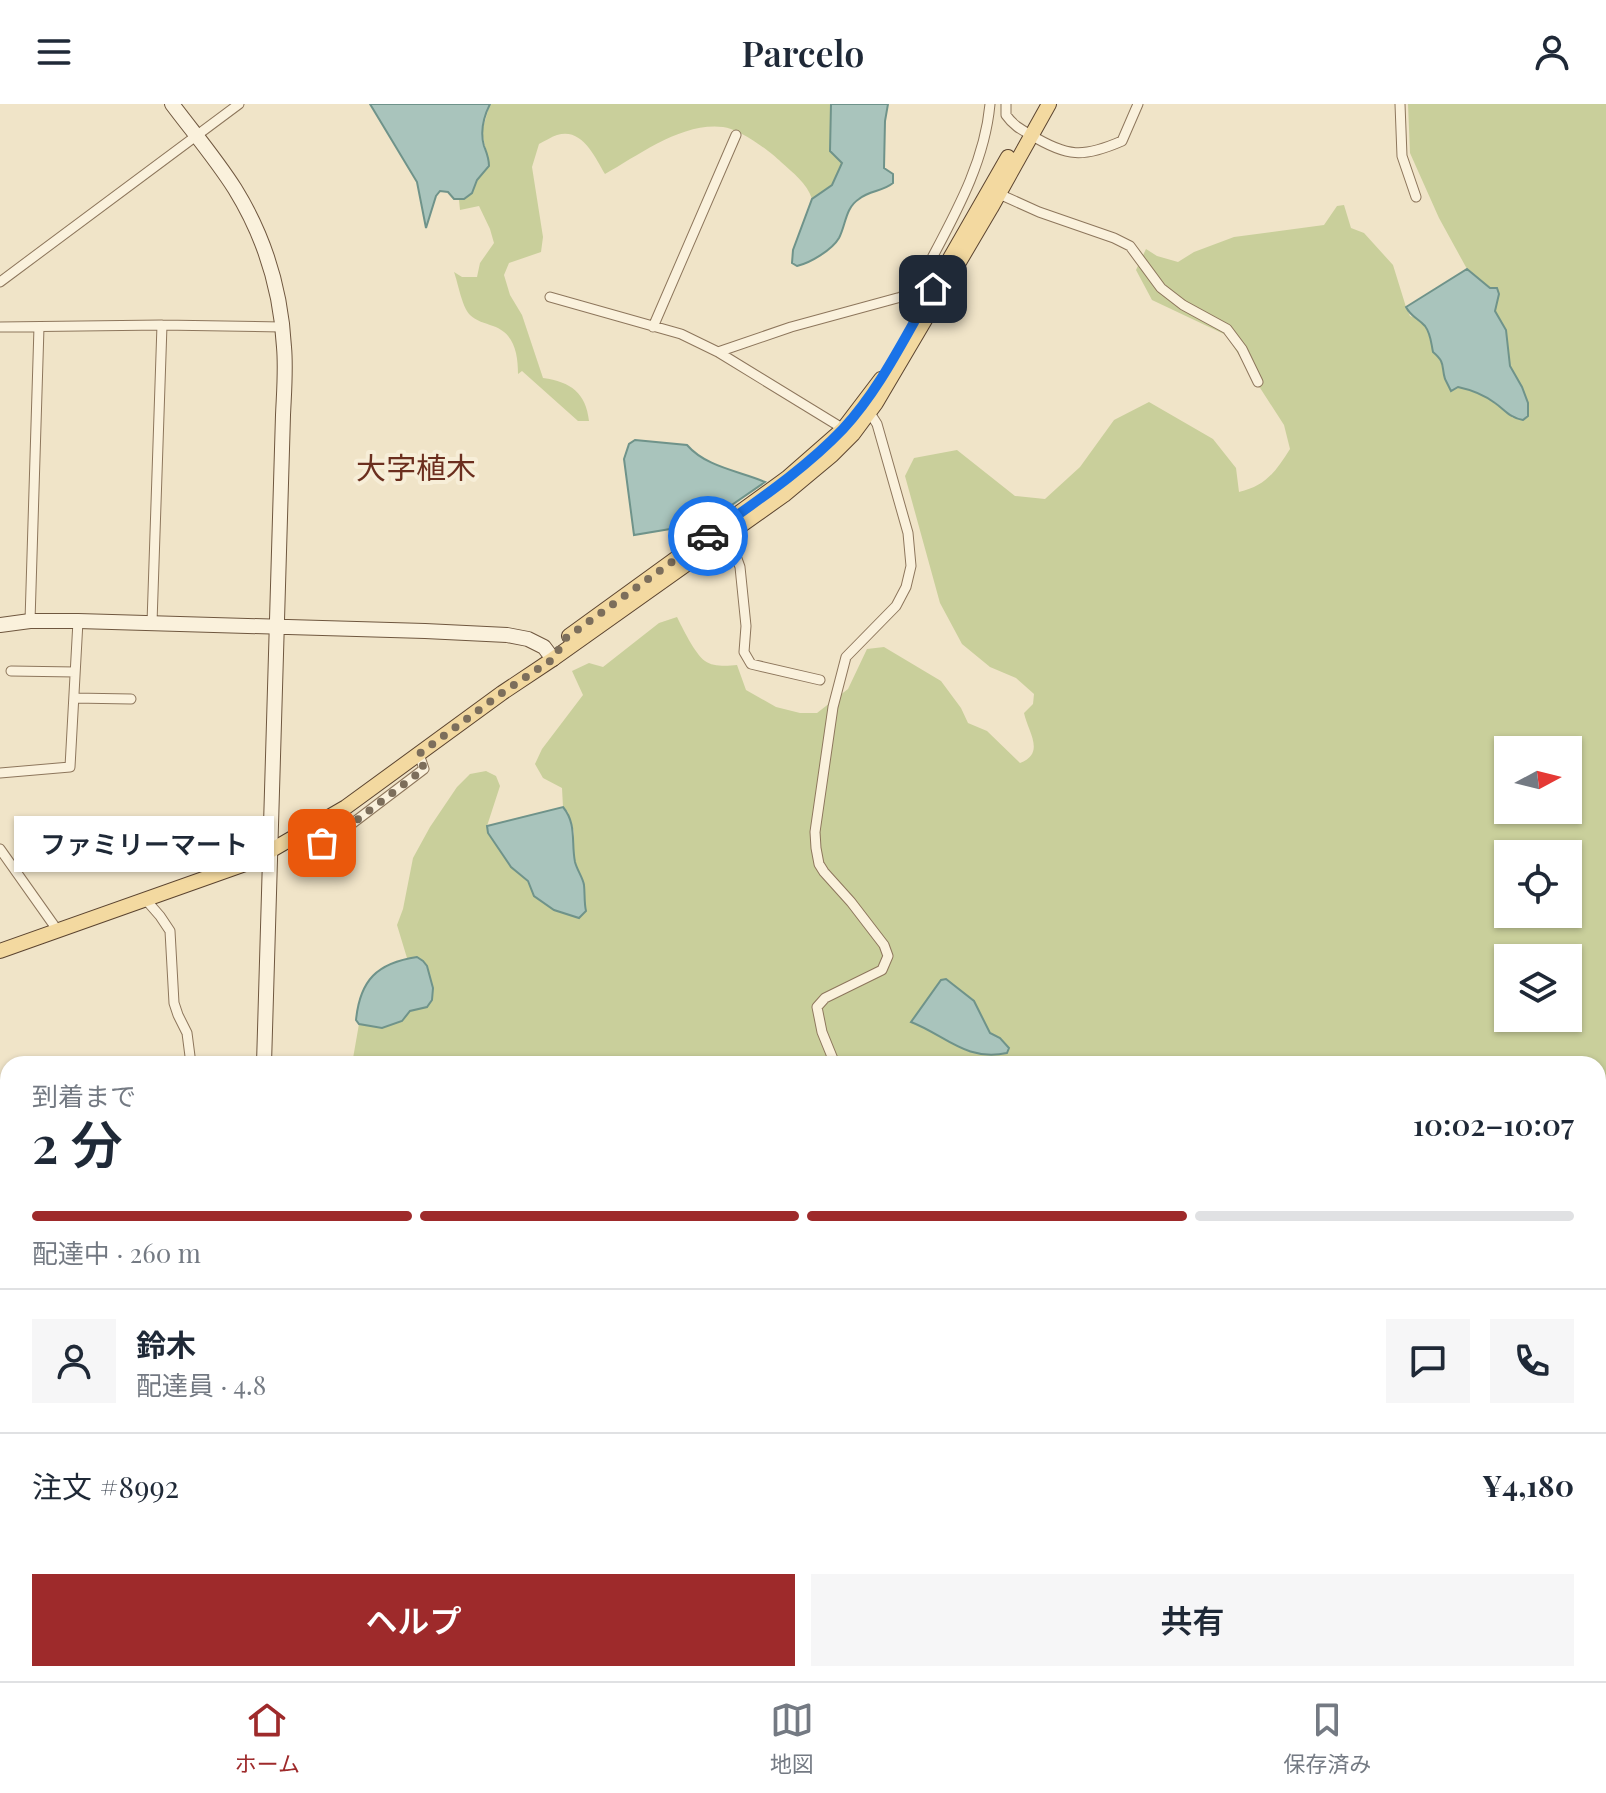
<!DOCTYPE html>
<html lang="ja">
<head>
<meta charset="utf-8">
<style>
	:root { --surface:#fff; --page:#f6f6f7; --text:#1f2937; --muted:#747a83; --line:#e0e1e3; --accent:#9e2a2b }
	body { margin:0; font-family:"Playfair Display","Noto Sans JP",serif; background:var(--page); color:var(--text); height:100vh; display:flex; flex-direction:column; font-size:30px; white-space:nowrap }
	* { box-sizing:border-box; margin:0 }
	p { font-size:26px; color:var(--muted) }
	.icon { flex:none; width:44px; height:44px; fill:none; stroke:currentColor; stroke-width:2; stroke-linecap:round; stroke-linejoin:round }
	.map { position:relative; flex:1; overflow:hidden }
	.side { position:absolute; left:0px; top:952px; width:1606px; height:626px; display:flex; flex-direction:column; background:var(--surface); border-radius:24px 24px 0 0; box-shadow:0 2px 6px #0004 }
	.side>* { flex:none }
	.needle { width:52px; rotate:83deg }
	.fabs { position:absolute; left:1494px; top:632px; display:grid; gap:16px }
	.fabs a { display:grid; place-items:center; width:88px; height:88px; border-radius:0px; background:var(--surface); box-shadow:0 2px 6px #0004; font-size:40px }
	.pin { position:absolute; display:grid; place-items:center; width:68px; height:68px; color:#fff; margin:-34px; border-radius:16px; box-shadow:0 4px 12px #0006 }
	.courier { position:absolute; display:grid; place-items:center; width:80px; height:80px; margin:-40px; border:6px solid #1a73e8; border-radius:50%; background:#fff; color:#222; box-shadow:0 2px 10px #0007 }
	.bubble { position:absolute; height:56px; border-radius:0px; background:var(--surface); box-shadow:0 2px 6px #0004; font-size:26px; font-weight:600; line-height:56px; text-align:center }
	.summary em { font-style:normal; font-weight:600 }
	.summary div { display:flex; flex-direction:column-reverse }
	.summary { display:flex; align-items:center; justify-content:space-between; height:136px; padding:0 32px }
	h1 { font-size:52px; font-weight:600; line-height:60px }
	.bar { display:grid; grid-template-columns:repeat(4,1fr); gap:12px 8px; align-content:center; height:96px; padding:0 32px }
	.bar i { height:10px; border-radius:6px; background:var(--line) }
	.bar .current { background:var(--accent) }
	.bar p { grid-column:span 4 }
	.line { display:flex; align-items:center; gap:20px; padding:0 32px; border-top:2px solid var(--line) }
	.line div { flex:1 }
	.round { display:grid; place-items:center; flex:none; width:84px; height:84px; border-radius:0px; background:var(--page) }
	.cta { display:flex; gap:16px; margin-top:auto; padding:16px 32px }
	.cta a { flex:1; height:92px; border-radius:0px; background:var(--accent); color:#fff; font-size:32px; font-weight:600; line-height:92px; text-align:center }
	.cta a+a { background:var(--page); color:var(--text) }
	header { display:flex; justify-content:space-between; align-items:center; height:104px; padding:0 32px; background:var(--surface); font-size:36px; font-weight:600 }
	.tabs { display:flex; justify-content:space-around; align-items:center; height:112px; border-top:2px solid var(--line); background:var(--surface); font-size:22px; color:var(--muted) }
	.tabs a { display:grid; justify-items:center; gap:4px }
	.tabs .current { color:var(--accent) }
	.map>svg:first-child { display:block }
	.green { fill:#c9cf9b; fill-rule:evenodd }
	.water { fill:#a9c4bc; stroke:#6f938a; stroke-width:2 }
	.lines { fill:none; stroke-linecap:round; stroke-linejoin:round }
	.stream { stroke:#6f938a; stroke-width:3 }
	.street-casing { stroke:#8d765c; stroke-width:11 }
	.secondary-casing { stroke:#6f573f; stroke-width:16 }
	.primary-casing { stroke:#5b4430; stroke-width:16 }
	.street { stroke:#faf1dc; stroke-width:9 }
	.secondary { stroke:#faf1dc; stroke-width:14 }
	.primary { stroke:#f3d9a0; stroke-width:14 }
	.done { stroke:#7c6e5b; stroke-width:8; stroke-dasharray:0 14.4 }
	.route { stroke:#1a73e8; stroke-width:10 }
	.labels { text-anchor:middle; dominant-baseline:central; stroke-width:8; stroke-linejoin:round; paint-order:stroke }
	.quarter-label { font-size:30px; fill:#6b2e1e; stroke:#f7eed8 }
</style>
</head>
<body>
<header><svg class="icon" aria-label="menu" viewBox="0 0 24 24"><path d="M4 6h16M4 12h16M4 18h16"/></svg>Parcelo<svg class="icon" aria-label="person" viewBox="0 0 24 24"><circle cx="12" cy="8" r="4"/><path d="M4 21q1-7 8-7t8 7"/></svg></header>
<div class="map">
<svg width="1606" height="1577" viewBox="0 0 1606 1577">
	<rect width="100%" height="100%" fill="#f0e4c8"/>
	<path class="green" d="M490,0h341l1,17 10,42 -10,22 -20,14c-5,-16 -19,-26 -31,-37 -11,-11 -43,-34 -58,-35 -41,-5 -84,28 -118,47 -10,-17 -23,-47 -48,-39 -6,2 -12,6 -18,9l-7,23 11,70 -2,15 -32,11 -5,12 6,20 12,20 21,63c28,4 43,15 46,43h-11l-56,-50 -4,3c0,-21 -4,-41 -25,-48 -8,-3 -17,-5 -23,-11 -8,-8 -12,-32 -16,-43l8,5h15l3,-14 14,-20 -4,-14 -11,-23 -19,4 -1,-10c12,-3 12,-8 17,-18 3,-6 9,-11 13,-16l-7,-35z
		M1408,0h198v1577h-817l-10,-7h819v-610h-1246l7,-40 24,4 19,-7 8,-10 17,-4c7,-21 7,-34 -10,-50l-10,1 -10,-33 6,-16 10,-51 17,-31 27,-40 13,-13 16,-3 10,5 4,10 -13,40 1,7 23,34 17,14 6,15 20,14 29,-13 1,-15 -6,-8 -4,-15v-27l-6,-20 -5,-5 -1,-19 -19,-10 -8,-14 7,-15 41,-54 -11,-24 17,-8 14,4 56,-44 18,-6c5,10 18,37 28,44 8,6 22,5 32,4l9,25 30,17 24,6h17l31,-24 19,-40 17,-2 57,34 20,27 7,15 19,8 33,32c26,-10 8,-31 4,-50l9,-9 1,-10 -18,-16 -26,-11 -28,-23 -22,-41 -35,-127 9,-18 43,-8 58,46 30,3 35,-32 34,-47 35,-18 64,37 23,29 3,24c27,-6 37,-21 51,-43l-6,-24 -58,-90 -74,-35 -16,-30 10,-21 11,7 21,6 16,-10 40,-15 90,-12 13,-19 7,-1 7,23 13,5 29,32 13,42 4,9 8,3 8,8 4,8 3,17c13,11 8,14 12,27 2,4 5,8 7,11l6,-3c26,5 35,15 55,31l-7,-88 -11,-19 4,-17 -2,-5 -7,-1 -23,-19 -28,-51 -29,-65zM1508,646h60v60h-60zM1508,750h60v60h-60zM1508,854h60v60h-60z
		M8,1229v295l-8,-6v-286z
		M371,1570h299l-4,7h-298z"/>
	<path class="water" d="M370,0h120c-6,12 -10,28 -6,42 3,8 5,12 5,20l-12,14 -5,13 -8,6h-10l-6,-7 -8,-1 -4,5 -10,32 -9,-46z
		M831,0h57l-3,17 -1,47 9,6v9c-11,9 -23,7 -34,16 -14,9 -13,26 -20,39 -7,12 -29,25 -42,28l-5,-3 1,-13 19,-51 20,-14 10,-22 -12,-12z
		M1467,165l23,19h7l2,6 -4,17 11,19 4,36 12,21 6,16v13l-5,4c-13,-2 -18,-10 -28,-17 -12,-9 -23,-13 -37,-16l-7,4c-2,-4 -4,-8 -6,-12 -4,-13 1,-16 -12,-27 -2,-9 -2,-18 -8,-26 -7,-8 -14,-9 -19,-19z
		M635,336l52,5c19,22 52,26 78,37l-65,45 -6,-2 -60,10 -10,-76 5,-15z
		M563,703c14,17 8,35 12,55 2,8 8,16 9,23 1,9 0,17 2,26l-7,7 -25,-8 -20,-14 -6,-15 -17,-14 -23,-34 -1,-7z
		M417,853l6,4 4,5 6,22 -1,12 -5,7 -17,4 -8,10 -20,7 -23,-4 -3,-4c4,-40 21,-57 61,-63z
		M946,875l28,22 16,32 10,5 9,10 -2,5c-41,9 -62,-18 -96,-31l30,-42z
		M0,1504l8,3v49l-5,19 -3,-1z
		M670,1570h109l10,7h-123z"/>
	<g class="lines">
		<path class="stream" d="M0,1202l8,-6"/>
		<g class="street-casing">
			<path id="street" d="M1006,0v11c7,10 14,14 25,20 36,22 52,23 91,6l16,-37
				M1400,0l2,52 14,41
				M999,90l40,18 75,26 16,8 31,42 22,17 44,24 15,20 16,33
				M920,177c29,-57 64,-112 70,-177
				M0,178l239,-178
				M550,193l131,37 37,18 129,79
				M0,223l162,-2 120,2
				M653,223l83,-192
				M718,248l73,-25 110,-30 19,-16 21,13
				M722,435l14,17 4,11 6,59 -2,26 7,12 69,16
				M30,517l9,-294
				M152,519l10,-298
				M11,567l64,1
				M74,594l57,1
				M0,669l70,-6 8,-146
				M322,739l23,-14 79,-60 -5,-15
				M0,745l58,82
				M146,796l14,16 10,15 4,72 4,12 9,18 4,31
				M835,960l-13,-32 -5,-25 8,-9 57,-28 6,-14 -4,-11 -33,-43 -27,-30 -5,-8 -3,-16 -1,-16 18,-125 13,-50 50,-51 10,-19 5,-21 -3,-33 -31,-109 -9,-14
				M0,1025l8,3
				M0,1196l8,-5
				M840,1577l3,-7"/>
		</g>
		<g class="secondary-casing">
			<path id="secondary" d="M172,0c21,28 44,55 63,85 29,47 46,102 49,158 2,22 0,45 -1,68l-19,649
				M0,521l30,-4h48l347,10 82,4 21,4 16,8 9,12
				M468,1570l1,7"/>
		</g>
		<g class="primary-casing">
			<path id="primary" d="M937,177l71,-124
				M569,532l218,-158 56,-49 38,-50
				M0,847l251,-89 95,-55 156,-114 51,-34 231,-164 48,-40 21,-21 23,-31 115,-195 58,-104"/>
		</g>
		<use href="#street" class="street"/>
		<use href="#secondary" class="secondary"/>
		<use href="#primary" class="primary"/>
	</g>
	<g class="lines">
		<path class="done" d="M322,739l23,-14 79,-60 -5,-15 83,-61 51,-34 13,-21 142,-102"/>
		<path class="route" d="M708,432c46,-33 96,-66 135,-107 38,-41 62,-93 90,-140"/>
	</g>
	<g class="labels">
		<g class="quarter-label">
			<text x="416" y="363">大字植木</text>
		</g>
	</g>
</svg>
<div class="fabs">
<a><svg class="needle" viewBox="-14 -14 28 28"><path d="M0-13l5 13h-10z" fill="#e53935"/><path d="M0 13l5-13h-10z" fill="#747a83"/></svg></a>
<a><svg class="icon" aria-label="locate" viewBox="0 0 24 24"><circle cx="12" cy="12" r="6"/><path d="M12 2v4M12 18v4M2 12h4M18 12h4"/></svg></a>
<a><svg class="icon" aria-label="layers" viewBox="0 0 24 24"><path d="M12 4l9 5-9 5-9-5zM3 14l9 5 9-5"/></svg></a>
</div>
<div class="pin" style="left:322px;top:739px;background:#ea580c"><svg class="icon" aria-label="bag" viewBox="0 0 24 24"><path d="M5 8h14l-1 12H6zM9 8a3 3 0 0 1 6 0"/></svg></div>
<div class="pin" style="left:933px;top:185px;background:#1f2937"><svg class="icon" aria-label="home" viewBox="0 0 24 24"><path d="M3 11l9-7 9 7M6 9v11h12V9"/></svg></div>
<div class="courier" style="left:708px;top:432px"><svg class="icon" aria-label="car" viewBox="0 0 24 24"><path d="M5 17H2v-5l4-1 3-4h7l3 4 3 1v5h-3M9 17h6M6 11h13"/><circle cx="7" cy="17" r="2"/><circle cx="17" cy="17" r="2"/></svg></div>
<div class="bubble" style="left:14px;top:712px;width:260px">ファミリーマート</div>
<section class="side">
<div class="summary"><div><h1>2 分</h1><p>到着まで</p></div><em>10:02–10:07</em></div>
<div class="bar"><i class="current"></i><i class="current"></i><i class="current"></i><i></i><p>配達中 · 260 m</p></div>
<div class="line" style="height:144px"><a class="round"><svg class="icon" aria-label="person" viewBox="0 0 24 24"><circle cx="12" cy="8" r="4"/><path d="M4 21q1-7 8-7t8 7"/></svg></a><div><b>鈴木</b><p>配達員 · 4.8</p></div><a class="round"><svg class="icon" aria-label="chat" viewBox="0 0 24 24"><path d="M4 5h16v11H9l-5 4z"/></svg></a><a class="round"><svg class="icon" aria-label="phone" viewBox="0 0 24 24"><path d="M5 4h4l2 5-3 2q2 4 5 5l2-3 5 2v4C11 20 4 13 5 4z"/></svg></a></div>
<div class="line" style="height:104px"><div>注文 #8992</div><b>¥4,180</b></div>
<div class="cta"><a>ヘルプ</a><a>共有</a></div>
</section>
</div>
<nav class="tabs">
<a class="current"><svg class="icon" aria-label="home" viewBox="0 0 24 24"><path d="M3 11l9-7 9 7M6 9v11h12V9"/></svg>ホーム</a>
<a><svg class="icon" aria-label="map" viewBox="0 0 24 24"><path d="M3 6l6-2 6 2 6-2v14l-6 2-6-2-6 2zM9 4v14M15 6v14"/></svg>地図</a>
<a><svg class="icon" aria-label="saved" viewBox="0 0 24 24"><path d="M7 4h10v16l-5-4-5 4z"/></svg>保存済み</a>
</nav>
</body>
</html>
